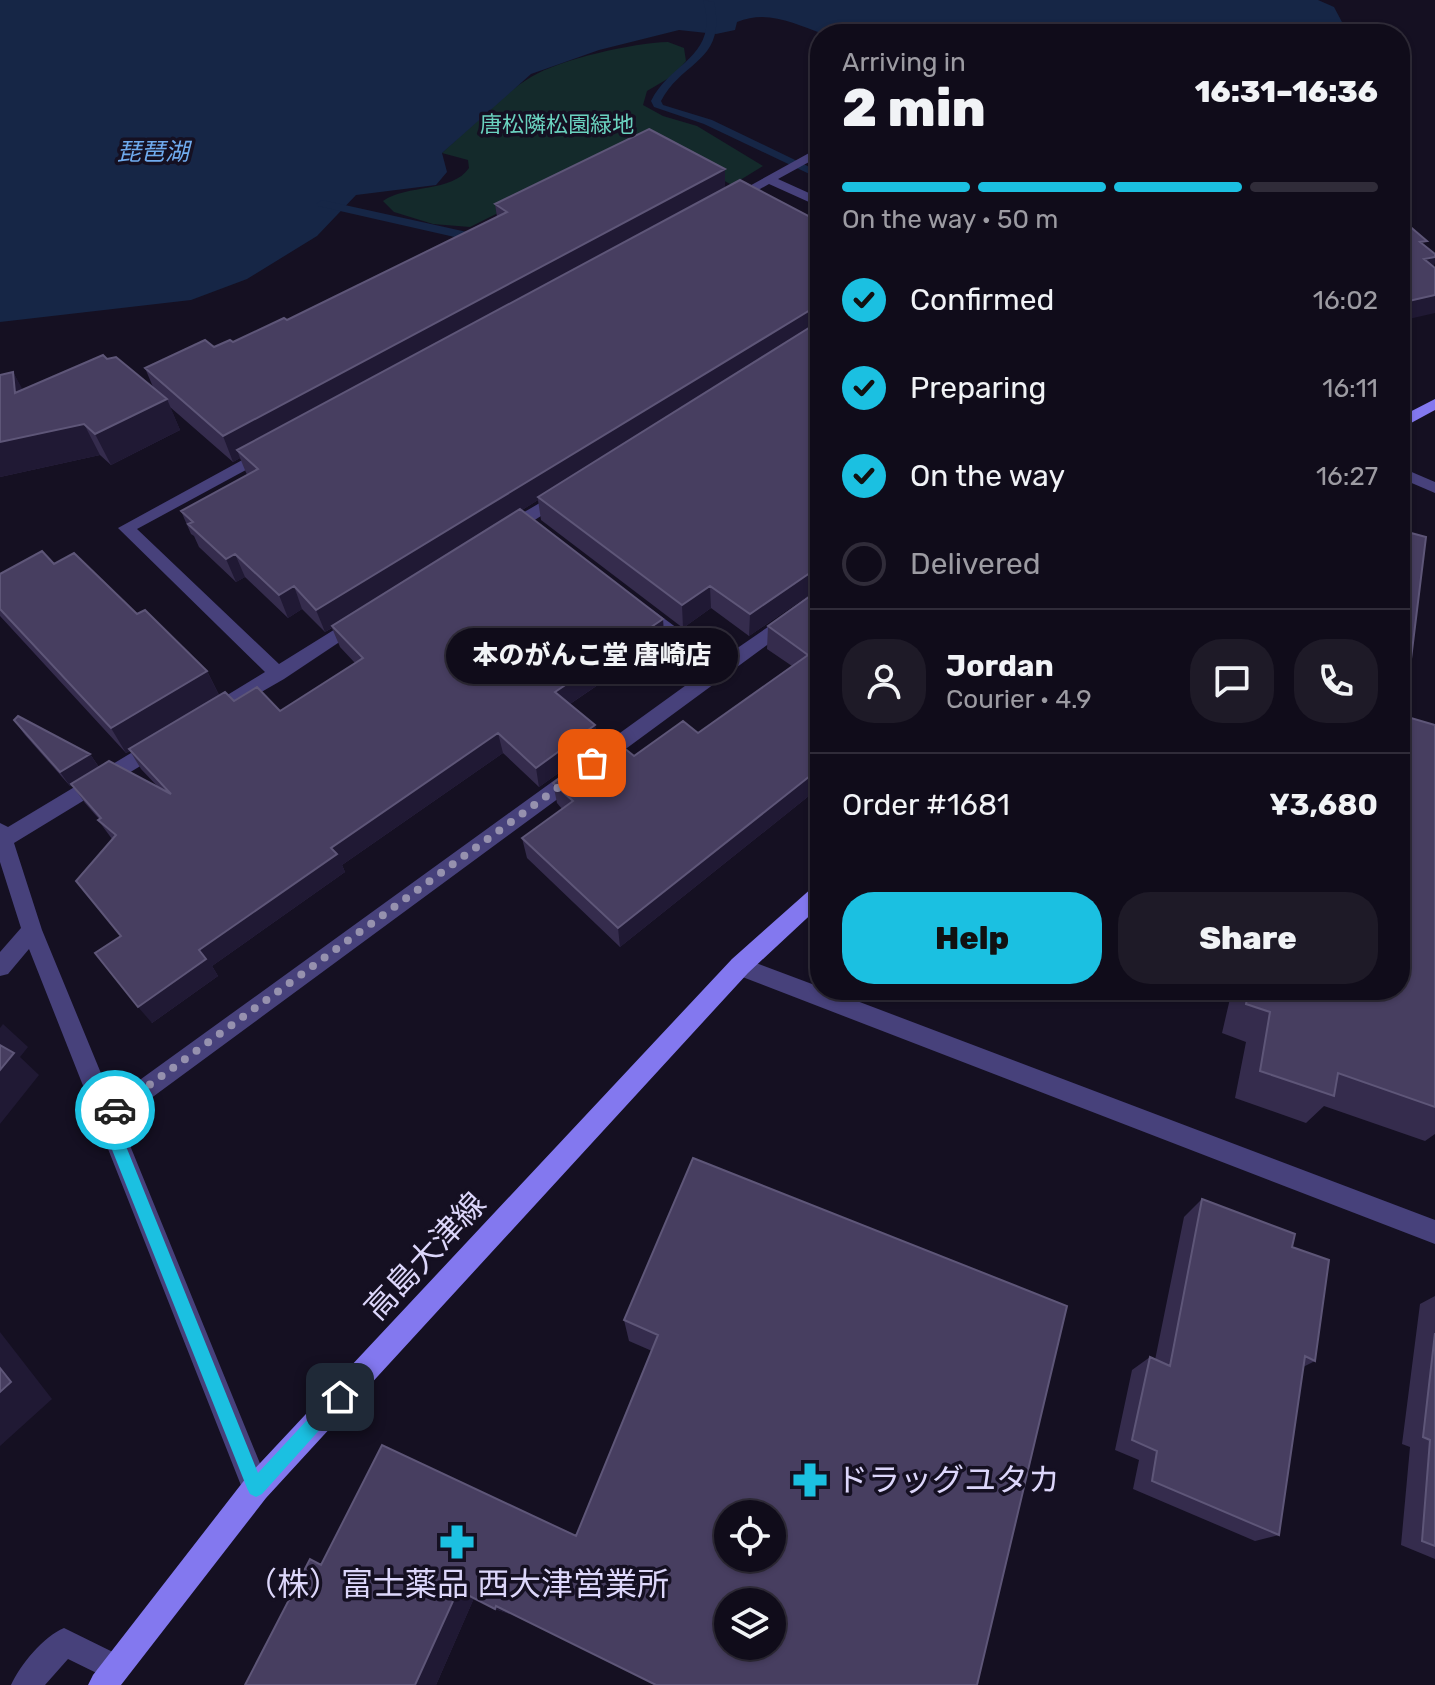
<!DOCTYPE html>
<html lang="en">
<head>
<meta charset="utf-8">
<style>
	:root { --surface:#100c1a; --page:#1e1a27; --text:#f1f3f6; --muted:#9c9ba2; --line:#302c39; --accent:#1bc0e1 }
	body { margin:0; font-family:Rubik,"Noto Sans JP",sans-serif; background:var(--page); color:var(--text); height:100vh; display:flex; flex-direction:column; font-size:30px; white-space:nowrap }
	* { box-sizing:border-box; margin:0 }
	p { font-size:26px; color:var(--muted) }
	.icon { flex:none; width:44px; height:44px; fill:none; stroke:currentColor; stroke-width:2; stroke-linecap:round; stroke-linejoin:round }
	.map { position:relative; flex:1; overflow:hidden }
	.panel { position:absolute; left:810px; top:24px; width:600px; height:976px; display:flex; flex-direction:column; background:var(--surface); border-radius:32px; box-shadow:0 2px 6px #0004,0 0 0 2px var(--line) }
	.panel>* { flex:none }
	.tools { position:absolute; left:714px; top:1500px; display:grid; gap:16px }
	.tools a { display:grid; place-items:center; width:72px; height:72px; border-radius:50%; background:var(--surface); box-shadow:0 2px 6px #0004,0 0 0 2px var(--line); font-size:40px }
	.pin { position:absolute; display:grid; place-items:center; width:68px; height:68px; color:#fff; margin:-34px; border-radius:16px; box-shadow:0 4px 12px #0006 }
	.courier { position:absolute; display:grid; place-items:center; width:80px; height:80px; margin:-40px; border:6px solid #1bc0e1; border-radius:50%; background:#fff; color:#222; box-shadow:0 2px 10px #0007 }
	.bubble { position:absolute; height:56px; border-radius:28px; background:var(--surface); box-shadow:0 2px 6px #0004,0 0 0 2px var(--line); font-size:26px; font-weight:800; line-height:56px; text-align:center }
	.head em { font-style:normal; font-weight:800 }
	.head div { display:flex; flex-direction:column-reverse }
	.head { display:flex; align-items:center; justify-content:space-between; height:136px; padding:0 32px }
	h1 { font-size:52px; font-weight:800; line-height:60px }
	.bar { display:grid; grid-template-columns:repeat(4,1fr); gap:12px 8px; align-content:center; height:96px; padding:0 32px }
	.bar i { height:10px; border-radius:6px; background:var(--line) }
	.bar .on { background:var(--accent) }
	.bar p { grid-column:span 4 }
	.line { display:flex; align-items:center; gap:20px; padding:0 32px; border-top:2px solid var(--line) }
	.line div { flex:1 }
	.round { display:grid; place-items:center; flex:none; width:84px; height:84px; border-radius:32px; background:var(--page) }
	ol { padding:0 32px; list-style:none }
	li { display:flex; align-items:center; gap:24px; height:88px }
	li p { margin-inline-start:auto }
	li .icon { padding:8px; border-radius:50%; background:var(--accent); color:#111; stroke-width:4 }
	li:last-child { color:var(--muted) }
	li i { width:44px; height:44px; border:4px solid var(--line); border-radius:50% }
	.button { display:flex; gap:16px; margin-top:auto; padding:16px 32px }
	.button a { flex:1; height:92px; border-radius:32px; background:var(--accent); color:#111; font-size:32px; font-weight:800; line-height:92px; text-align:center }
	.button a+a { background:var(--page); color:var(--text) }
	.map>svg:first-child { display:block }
	.green { fill:#142a2b }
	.water { fill:#162646 }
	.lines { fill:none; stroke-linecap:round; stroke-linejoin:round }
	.stream { fill:#162646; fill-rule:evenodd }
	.minor { fill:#47417b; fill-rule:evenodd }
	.tertiary { fill:#47417b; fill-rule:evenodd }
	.secondary { fill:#8378ef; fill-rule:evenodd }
	.wall { fill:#352c4d }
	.shaded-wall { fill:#201934 }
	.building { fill:#473e60; stroke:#5e5678; stroke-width:2; fill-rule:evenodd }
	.route { fill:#1bc0e1 }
	.done { stroke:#9691ae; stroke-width:8; stroke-dasharray:0 14.4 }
	.labels { text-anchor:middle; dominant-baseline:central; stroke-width:7; stroke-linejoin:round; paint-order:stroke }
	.far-park-label { font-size:22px; fill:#6ad2bf; stroke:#151022 }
	.far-water-label { font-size:24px; font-style:italic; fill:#70abee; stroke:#151022 }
	.near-street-label { font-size:32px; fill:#dcd6fa; stroke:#151022 }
	.near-poi-label { font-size:32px; fill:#dcd6fa; stroke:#151022; text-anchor:start }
</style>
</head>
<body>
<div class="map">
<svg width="1435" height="1685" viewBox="0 0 1435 1685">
	<rect width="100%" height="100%" fill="#151022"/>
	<path class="green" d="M668,42l16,6 2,13 -12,14 -27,16 -4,14 20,11 34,10 66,40 -31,19 -85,-46 -177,88 -37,-3 -39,-12 -11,-11c24,-17 69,-8 86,-33l-1,-8 -26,-7c24,-22 62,-60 89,-76 30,-18 102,-34 137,-35z"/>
	<path class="water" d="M0,0h1318l16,7 9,17 -11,10h-508c-30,-10 -56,-25 -87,-12l-2,8 -19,4 -37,-4 -80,20 -68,24 -89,79 5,19 -11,13 -80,10 -39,41 -70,43 -56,21 -191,22z"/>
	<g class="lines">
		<path class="stream" d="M703,0l11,2c13,60 -32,58 -53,99l2,4 49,15 108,52v7l-116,-55 -50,-17 -3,-6c20,-40 69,-44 52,-101z
			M322,200l145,32 21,15 -6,4 -23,-13 -141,-32 -2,-2z"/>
		<path class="minor" d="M820,147v9l-42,23 42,19v9l-51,-23 -32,18 -11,-3z
			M264,448l8,5 -2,4 -133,72 142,135 74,-46 6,-1 9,6 -84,56 -71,41 -9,-7 2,-5 59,-36 -147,-144z
			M562,490l6,1v8l-54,34h-12l-2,-4 2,-4z
			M820,591v15l-700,515 150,367 -4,10 -10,4 -10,-4 -217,-549 -21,25 -8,2v-24l21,-24 -21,-66v-39l8,4 143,-86h14l2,5 -2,5 -151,92 28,87 70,170 595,-430 -69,-54 -3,-4 3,-4h12l70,52z
			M740,957l80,30v3h8l607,230v24l-703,-271 -3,-7 3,-7z
			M64,1628l61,30 4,10 -4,10 -10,4 -47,-23 -23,26h-34c9,-20 33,-49 53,-57z"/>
		<path class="tertiary" d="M1400,467l35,15v11l-35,-15z"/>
		<path class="secondary" d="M1435,399v11l-35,19v-12z
			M820,884v22l-72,67 -482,525 -145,187h-33l5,-10 153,-197 486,-519 81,-72z"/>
	</g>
	<path class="wall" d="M725,169v19l95,34v565l-200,160 -93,-89 -5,-20 40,-29 -5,-6 -4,-20 81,-27 64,-23 94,-67 -25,-17 1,-23 51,-37h-1l-69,47 -38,-28 -28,20 -142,-108 -3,-20 -16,10 141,109 1,21 -94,64 25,21 3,20 -59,42 -36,-34 -161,112 3,7 -133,94 6,10 -66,47 -31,-87 -9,-97 -14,-19 1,-1 -14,-16 -13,-18 -2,1 -45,-51 -11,-15 76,34 9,13 60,21 -18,-19 -11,-18 -4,2 -126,-137v-42l54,-10 83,50 70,57 12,24 15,6 46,10 75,-48 -15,-16 -8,-19 -7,4 -23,-23 -14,9 -43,-41 -9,5 -37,-35 -5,-11 -3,-2 -10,-23 66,-36 -7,-17 -7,4 -63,-55 10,23 -69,35 -11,-10 -100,22v-102l13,-3 9,18 85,-31 46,28 -8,-19 88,-26 54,-22 210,-103 -2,-13z
		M1404,716l31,391v27l-10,7 -101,-35 -18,17 -71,-25 11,-56 -24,-9 10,-43h168z
		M1202,1199l90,48 23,114 -12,6 -24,168 -24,6 -122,-52 6,-29 -24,-10 17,-80 18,-13 5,3 29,-143z
		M1435,1296v263l-34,-14 9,-98 -8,-3 18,-140z
		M1067,1306l-557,308 -15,-5 -21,-11 -38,87 -114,-122 254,-27 76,-185 -23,-10 -5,-21z"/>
	<path class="shaded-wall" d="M725,169v26l-488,255 3,8 -7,4 -10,-26z
		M1435,257v6l-7,14 -4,-18z
		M1435,295v18l-35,8v-18z
		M820,304l-2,23 -280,170v3l-213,132 -9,-22z
		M13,372l17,31 -15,-10z
		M167,399l13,31 -69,35 -16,-31z
		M84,424l16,31 -100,22v-35z
		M235,554l10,23 -9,5 -10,-23z
		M820,566l-2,23 -69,47 1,-22z
		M294,586l8,23 -14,9 -9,-23z
		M710,586l1,22 -28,20 -1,-23z
		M663,619l1,21 -106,72 -3,-20z
		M207,671l13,26 -94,56 -15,-25z
		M595,725l3,20 -59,42 -3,-19z
		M498,733l5,20 -161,112 3,7 -133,94 6,10 -66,47 -14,-16 61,-57 132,-102z
		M90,754l10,15 -30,17 -10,-14z
		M820,768v19l-200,160 -2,-19z
		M3,1024l25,23 -8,10 19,18 -39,49v-96z
		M0,1332l52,67 -52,47z
		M458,1590l17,6 -39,89h-21z
		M496,1606l15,5 -1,3 -15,-5z"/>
	<path class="building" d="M649,129l76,40 -502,267 -78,-68 60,-28 9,7 16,-7 3,2 51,-24 3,2 220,-108 -12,-8z
		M740,180l80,42v82l-504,306 -22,-24 -15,9 -44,-41 -9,5 -38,-35 5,-2 -12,-11 77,-42 -21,-19z
		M1400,218l27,23 -7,1 15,12v3l-11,2 11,9v27l-35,8z
		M820,321v245l-70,48 -40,-28 -28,19 -144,-108z
		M103,355l4,4 9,-2 51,42 -72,35 -11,-10 -84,18v-67l13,-3 2,21z
		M520,509l143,110 -108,73 40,33 -59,43 -38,-35 -167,115 6,6 -138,96 7,9 -68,48 -43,-54 26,-17 -45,-55 40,-46 -18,-15 3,-2 -30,-34 38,-23 62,33 -42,-45 96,-57 9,9 23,-14 23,24 83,-53 -31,-32z
		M1400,530l26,7 -22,179 31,9v382l-97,-34 -4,23 -74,-25 10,-59 -24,-8 3,-14h151z
		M42,551l12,13 20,-11 63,61 8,-4 62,61 -96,57 -111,-119v-35z
		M820,589v179l-202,160 -96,-90 51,-37 -20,-18 60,-44 21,17 49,-35 15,12 110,-78 -40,-29z
		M18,716l72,38 -30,18 -46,-52z
		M0,1045l14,8 -14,17z
		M693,1158l374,148 -90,379h-321l-160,-79 -1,3 -37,-19 -43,95h-170l65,-126 11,6 61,-120 194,91 82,-201 -34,-15zM728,1514h44v44h-44zM728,1602h44v44h-44z
		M1202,1199l93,35 -3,13 37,13 -14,101 -10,-5 -26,179 -127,-54 5,-30 -25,-11 18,-83 20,9z
		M1435,1333v213l-13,-5 8,-101 -7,-3z
		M0,1368l11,14 -11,10z"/>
	<path class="route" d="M115,1103l8,7 -8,9 143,354 76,-82 6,-2 6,2 3,6 -87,97 -6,3 -6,-3 -3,-6 -148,-371 3,-5z"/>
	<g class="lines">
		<path class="done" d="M115,1110l477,-347"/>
	</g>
	<defs>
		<g id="pharmacy-bare" transform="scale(2.76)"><path d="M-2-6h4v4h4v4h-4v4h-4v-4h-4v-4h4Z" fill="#1bc0e1" stroke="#151022" stroke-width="2.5" paint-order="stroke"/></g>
	</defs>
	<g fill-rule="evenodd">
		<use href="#pharmacy-bare" x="810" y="1480"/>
		<use href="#pharmacy-bare" x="457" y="1542"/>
	</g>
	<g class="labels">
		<g class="far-park-label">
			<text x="557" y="124">唐松隣松園緑地</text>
		</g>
		<g class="far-water-label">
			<text x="153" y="152">琵琶湖</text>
		</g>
		<g class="near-street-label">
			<text transform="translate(425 1256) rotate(-47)">高島大津線</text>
		</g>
		<g class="near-poi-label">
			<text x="836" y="1480">ドラッグユタカ</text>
			<text x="457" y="1584" text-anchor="middle">（株）富士薬品 西大津営業所</text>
		</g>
	</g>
</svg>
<div class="tools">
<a><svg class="icon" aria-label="locate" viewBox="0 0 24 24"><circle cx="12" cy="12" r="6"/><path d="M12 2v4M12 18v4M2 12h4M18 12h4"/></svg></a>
<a><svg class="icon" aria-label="layers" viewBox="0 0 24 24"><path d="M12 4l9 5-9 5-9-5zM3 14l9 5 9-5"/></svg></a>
</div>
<div class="pin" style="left:592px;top:763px;background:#ea580c"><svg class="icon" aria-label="bag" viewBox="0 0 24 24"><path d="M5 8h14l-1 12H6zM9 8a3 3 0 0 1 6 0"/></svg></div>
<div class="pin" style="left:340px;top:1397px;background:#1f2937"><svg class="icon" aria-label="home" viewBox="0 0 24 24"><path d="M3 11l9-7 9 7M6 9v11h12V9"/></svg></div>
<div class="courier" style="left:115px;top:1110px"><svg class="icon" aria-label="car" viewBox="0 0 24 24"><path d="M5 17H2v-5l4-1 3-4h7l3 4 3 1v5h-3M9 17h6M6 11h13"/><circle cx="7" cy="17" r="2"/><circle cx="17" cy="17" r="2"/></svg></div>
<div class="bubble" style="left:446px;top:628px;width:292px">本のがんこ堂 唐崎店</div>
<section class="panel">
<div class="head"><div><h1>2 min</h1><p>Arriving in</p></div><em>16:31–16:36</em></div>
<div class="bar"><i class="on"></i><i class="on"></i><i class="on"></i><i></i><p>On the way · 50 m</p></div>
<ol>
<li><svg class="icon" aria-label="check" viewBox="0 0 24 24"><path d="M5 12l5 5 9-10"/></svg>Confirmed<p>16:02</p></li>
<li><svg class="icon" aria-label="check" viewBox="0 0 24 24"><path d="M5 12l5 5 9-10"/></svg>Preparing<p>16:11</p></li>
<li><svg class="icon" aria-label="check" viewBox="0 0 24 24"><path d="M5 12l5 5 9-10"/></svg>On the way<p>16:27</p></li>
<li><i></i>Delivered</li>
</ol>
<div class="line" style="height:144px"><a class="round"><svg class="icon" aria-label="person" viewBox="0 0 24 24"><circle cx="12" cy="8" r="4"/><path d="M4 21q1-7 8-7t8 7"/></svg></a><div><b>Jordan</b><p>Courier · 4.9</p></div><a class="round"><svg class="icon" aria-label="chat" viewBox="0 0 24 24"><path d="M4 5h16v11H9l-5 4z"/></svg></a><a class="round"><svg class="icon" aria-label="phone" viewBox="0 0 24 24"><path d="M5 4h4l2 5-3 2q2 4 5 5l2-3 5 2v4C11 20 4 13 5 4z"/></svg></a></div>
<div class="line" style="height:104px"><div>Order #1681</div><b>¥3,680</b></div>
<div class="button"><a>Help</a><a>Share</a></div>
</section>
</div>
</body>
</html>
